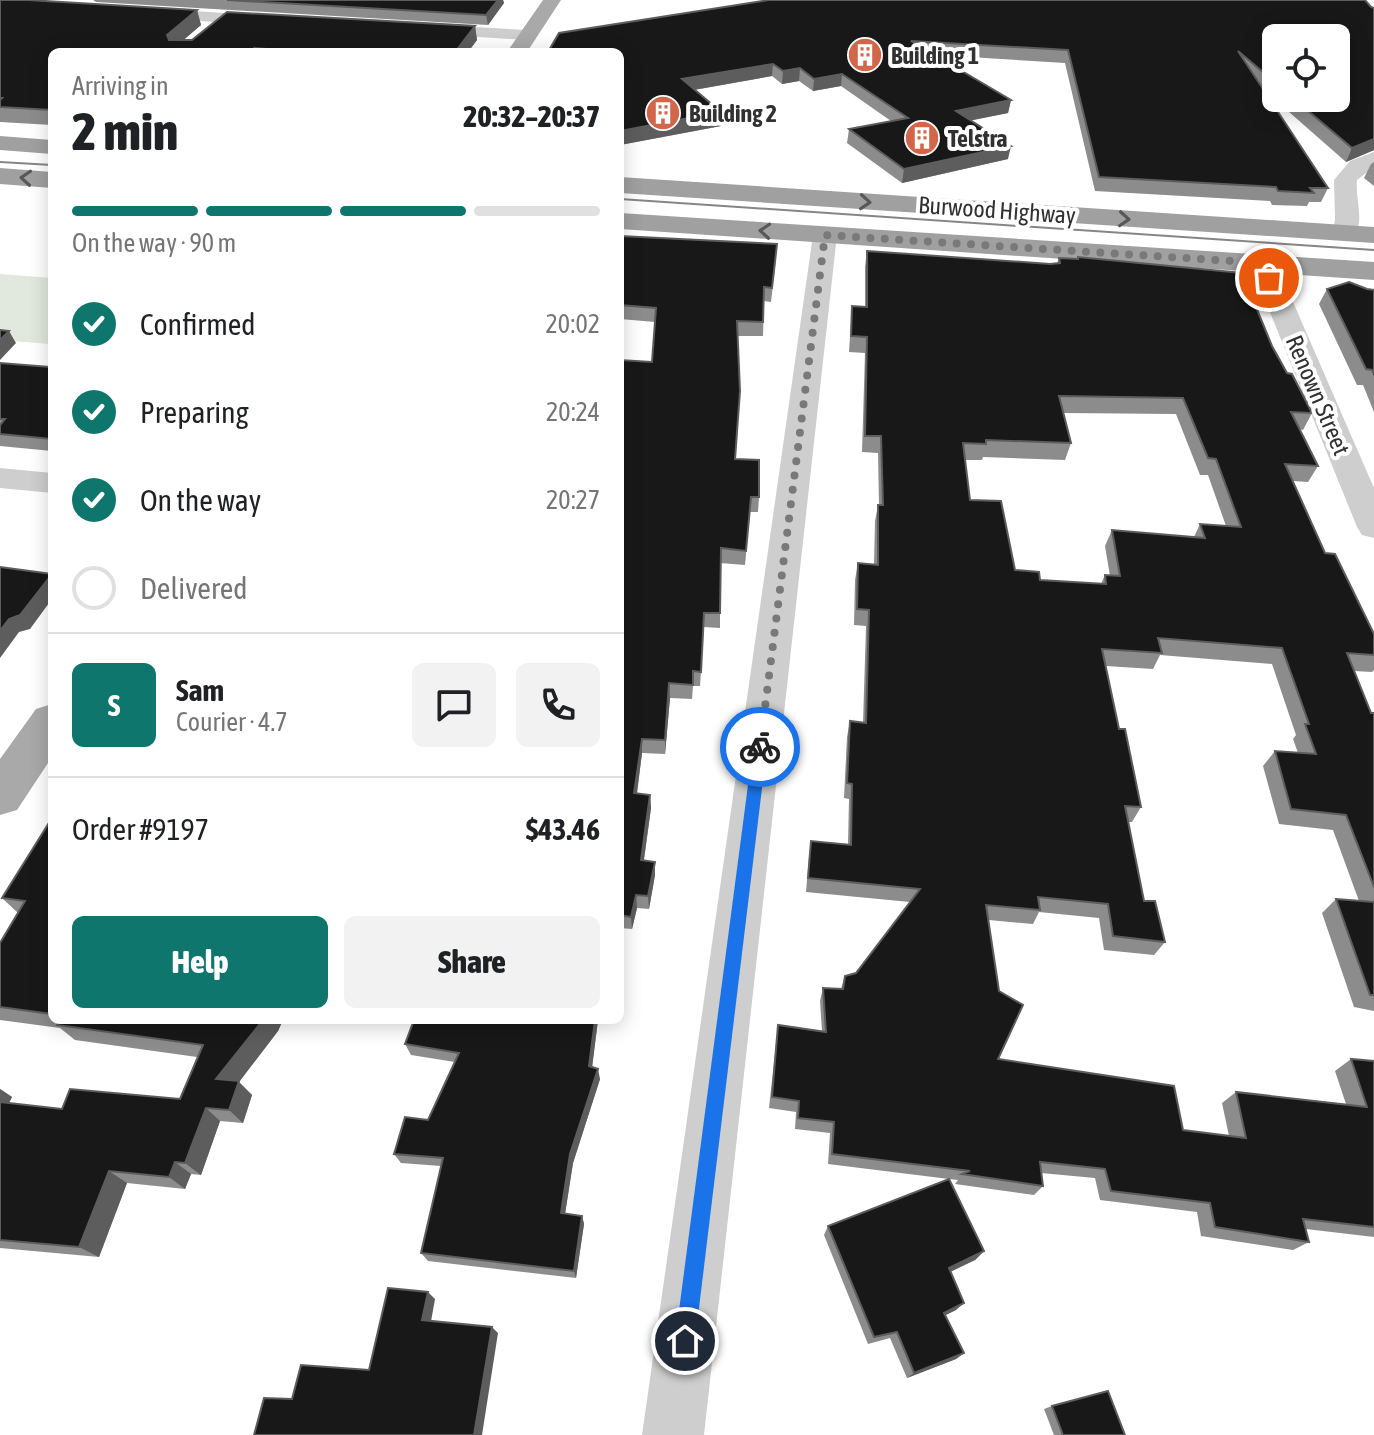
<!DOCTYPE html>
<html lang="en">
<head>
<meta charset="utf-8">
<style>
	:root { --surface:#fff; --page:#f2f2f2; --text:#202124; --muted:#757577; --line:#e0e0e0; --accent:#0f766e }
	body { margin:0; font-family:"Asap Condensed",sans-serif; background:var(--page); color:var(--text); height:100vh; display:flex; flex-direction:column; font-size:30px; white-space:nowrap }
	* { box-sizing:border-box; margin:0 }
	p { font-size:26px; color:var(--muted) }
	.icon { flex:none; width:44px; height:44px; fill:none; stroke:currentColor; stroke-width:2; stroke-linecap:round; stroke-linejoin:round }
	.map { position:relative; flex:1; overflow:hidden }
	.drawer { position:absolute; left:48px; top:48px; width:576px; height:976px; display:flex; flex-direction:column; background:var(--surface); border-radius:12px; box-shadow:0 4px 20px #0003 }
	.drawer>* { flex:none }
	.tools { position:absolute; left:1262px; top:24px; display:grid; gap:16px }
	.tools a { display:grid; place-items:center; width:88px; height:88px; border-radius:12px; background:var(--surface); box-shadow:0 4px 20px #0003; font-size:40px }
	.pin { position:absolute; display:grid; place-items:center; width:68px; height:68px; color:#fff; margin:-34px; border:4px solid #fff; border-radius:50%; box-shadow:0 2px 8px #0007 }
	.courier { position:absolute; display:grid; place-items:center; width:80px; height:80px; margin:-40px; border:6px solid #1a73e8; border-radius:50%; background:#fff; color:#222; box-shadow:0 2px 10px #0007 }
	.head em { font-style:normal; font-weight:800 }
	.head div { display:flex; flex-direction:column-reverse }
	.head { display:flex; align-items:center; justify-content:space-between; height:136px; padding:0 24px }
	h1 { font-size:52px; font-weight:800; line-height:60px }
	.bar { display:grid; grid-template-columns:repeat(4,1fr); gap:12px 8px; align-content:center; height:96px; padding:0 24px }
	.bar i { height:10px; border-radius:6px; background:var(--line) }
	.bar .selected { background:var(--accent) }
	.bar p { grid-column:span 4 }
	.line { display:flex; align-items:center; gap:20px; padding:0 24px; border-top:2px solid var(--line) }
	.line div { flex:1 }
	.round { display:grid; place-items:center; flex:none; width:84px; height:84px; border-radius:12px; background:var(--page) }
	ol { padding:0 24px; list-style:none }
	li { display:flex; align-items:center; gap:24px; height:88px }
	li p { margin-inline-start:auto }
	li .icon { padding:8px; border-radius:50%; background:var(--accent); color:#fff; stroke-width:4 }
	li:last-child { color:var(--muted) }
	li i { width:44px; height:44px; border:4px solid var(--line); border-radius:50% }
	.cta { display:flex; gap:16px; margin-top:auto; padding:16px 24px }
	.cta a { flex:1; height:92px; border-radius:12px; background:var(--accent); color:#fff; font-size:32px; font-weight:800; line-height:92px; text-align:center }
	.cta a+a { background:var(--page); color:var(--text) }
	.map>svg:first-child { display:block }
	.green { fill:#e1e9de }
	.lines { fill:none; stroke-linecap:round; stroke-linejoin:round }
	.minor { fill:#cecece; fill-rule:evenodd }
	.primary { fill:#a9a9a9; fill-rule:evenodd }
	.trunk { fill:#a0a0a0; fill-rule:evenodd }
	.tram { stroke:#868686; stroke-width:2 }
	.wall { fill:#8c8c8c; fill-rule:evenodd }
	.shaded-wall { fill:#5d5d5d }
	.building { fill:#181818; stroke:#5d5d5d; stroke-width:2; fill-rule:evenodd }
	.oneway { stroke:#585858 }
	.route { fill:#1a73e8 }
	.done { stroke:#797979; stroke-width:8; stroke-dasharray:0 14.4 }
	.labels { text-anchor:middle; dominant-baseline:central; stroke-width:8; stroke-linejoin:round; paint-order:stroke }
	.far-poi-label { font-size:24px; font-weight:bold; fill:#313131; stroke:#fff; text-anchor:start }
	.far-street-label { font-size:24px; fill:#313131; stroke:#fff }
</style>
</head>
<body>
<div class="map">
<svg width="1374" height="1435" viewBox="0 0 1374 1435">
	<rect width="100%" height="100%" fill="#fff"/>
	<path class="green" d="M0,274l52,4v63l-3,3 -49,-4z"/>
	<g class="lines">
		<path class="minor" d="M145,8l128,8 9,5 -9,5 -134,-9 -3,-4 3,-4z
			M421,24l107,6 9,5 -9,5 -113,-7 -3,-4 3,-4z
			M1374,152v15l-17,13c-2,20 8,40 -3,58h-18l-3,-5 2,-14 -1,-39 16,-19z
			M825,228l9,2 3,5 -133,1200h-62l171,-1200 3,-5z
			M1263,255l9,3 4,5 98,225v50l-12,-3 -5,-8 -107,-264 4,-5z
			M0,468l52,5v20l-52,-5z"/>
		<path class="primary" d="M543,0h18l-34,52h-20z
			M52,704v53l-35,53 -17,5v-56l36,-50z"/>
		<path class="trunk" d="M0,136l52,4v14l-52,-4z
			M0,168l52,4v16l-52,-4z
			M620,177l754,50v16l-754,-50z
			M620,213l754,49v18l-754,-51z"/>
		<path class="tram" d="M0,162l52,3
			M620,199l754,51"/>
	</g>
	<path class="wall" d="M0,0l197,10 4,15 -18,15 292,-14 2,14 -9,12h-416v73l-52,-3z
		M93,0h410l1,3 -16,22 -392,-23z
		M1371,7l3,1v142l-28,12 -83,-73 65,99 -7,14h-12l-2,4 -35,-1 -2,-4 -175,-10 -30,-128 -130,-8 76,45 -3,13 -37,7 37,39 -106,24 -55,-40 2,-14 42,-8 -50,-35 -28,5 -14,-10 -17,3 -10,-8 -78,14 27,22v14l-101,19v-93zM1276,38l60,60h-60z
		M1374,162v24l-10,-8 7,-14z
		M620,236l156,22 -5,44 -7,-1 -1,35h-25l-2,123 23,38 -1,15h-8l-5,53 -25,-2v65l-16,-1 -4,59h-7l-1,13 -22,-1 -5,56 -23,-1 -5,41 13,1 1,13 -7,52 11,15 -6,34 -12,-1 -5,21 -12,-1v-568l32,2 3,-40 -35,-3z
		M867,251l183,13 7,-1 2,-5 18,1 1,-2 194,89 15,27 25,40 -9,17 -4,-1 19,37 -10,16 -15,-1 32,72 49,81v36l-2,2 -18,-1 17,42h3v298l-20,-4 -32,-94 14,-14 23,2 -26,-71 -54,-6 -16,-58 12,-15 23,2 -5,-14 3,-4 -24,-71 -112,-9 -7,14 -47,-3 13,63 22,78 -9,15h-4l16,79 21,41 -11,13 -50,-5 -5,-32 -60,-6 -6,12 -44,-4 9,139 185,71 46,6 -7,-33 14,-11 110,12 -11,-33 16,-12 23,2v176l-68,-8 3,13 -16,8 -92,-14 -4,-24 -97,-12 -5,-22 -54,-5 2,13 -9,9 -79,-11 3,-4 -9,-1 35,72 -9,9 -24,11 5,39 -11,5 19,38 -8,6 -49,19 -17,-40 -22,6 -44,-109 4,-9 121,-47 -121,-15 2,-31 -35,-4 1,-17 -27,-4 9,-83 44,6 -2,-30 3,-13 18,1 4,-13 11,-3 54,-71 -104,-10 3,-36 2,-15 37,3 1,-45 -5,-1 3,-61 3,-16 13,2 3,-97 -12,-1 1,-45 3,-17 16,1 1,-43 3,-16h1l-1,-52 -16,-1 3,-99 -16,-1 3,-46 13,1v-40zM1063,413l113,1 24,61h8l18,51 -26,-2 -6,13 -82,-7 -7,16 5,30 -5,-1 -4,9 -61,-4 -25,-10 -45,-70 -5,-40h17l1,-3 82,3 6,-17z
		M1327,289l47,1v122l-11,-27h-6l-38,-81z
		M0,363l50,4 2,-2v86l-52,-5z
		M52,818v202h231l-5,11 -39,51 13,13 -9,28 -23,-2 -19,54 -10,-1 -6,15 -58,-6 -28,74 -99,-9v-159l12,8 -3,6 53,6 118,-10 17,-42 -122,-17 -15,-12 -60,-8v-77l18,-30 -16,-15z
		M414,1020h184l-6,47 8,12 -27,84 -8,50 17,3 2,8 -8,54 -148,-17 -7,-8 20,-87 -40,-3 -7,-9 34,-34 27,-58 -44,-7 -6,-11z
		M1052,1406l73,29h-71l-10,-26z"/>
	<path class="shaded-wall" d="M498,0h5l1,3 -16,22 -2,-10z
		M197,10l4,15 -29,25 -5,-15z
		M475,26l2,14 -9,12h-13z
		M773,64l-1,12 -90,16v-13z
		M800,68l-1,13 -17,3 1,-13z
		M842,74l-1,12 -28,5 1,-12z
		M1011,100l-3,13 -54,11 2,-13z
		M721,112v14l-101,19v-14z
		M1374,139v11l-28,12 6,-14z
		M1011,146l-3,13 -106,24 2,-14z
		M9,331l7,12 -16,17v-20z
		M52,574v25l-22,30 -11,3 -19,26v-27l9,-12z
		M669,683l1,15 -5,56v-14z
		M642,739v14l-7,54 -1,-14z
		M650,795l1,13 -9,65 -1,-13z
		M655,862v13l-6,34 -1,-13z
		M636,895l1,13 -5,21 -1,-12z
		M621,973l1,12 -2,18v-23z
		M263,1020h20l-5,11 -39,51 13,13 -9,28 -14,-13 -13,-31z
		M595,1020h3l-7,56 -2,-10z
		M598,1069l2,10 -27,84 -9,58 -3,-8 9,-59z
		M0,1089l12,8 -9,17 -3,-2z
		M206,1108l14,13 -19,54 -16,-12z
		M175,1162l16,12 -6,15 -16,-12z
		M109,1171l18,12 -28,74 -20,-10z
		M582,1216l2,8 -8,54 -2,-7z
		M984,1251l-9,9 -33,16 7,-8z
		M428,1292l7,7 -5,28 -8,-7z
		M964,1303l-8,7 -20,10 8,-7z
		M492,1327l6,6 -16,102h-8z
		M964,1353l-8,6 -49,19 7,-5z"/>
	<path class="building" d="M0,0h28l169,10 -30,25 2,5h23l35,-28 248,14 -20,26h-151l-49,-4 3,4h-206v58l-52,-3v-7l2,-2h-2z
		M227,0h271l-12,15z
		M769,0h596l6,7 3,1v131l-22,9 -59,-50h43v-60h-60v45l-38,-32 90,137h-18l4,5 -36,-2 -2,-4 -177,-10 -31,-127 -157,-9 100,59 -55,11 55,35 -107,23 -55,-40 59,-11 -66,-44 -28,5 -14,-11 -17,3 -10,-7 -91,15 39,33 -101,19v-79h-72l11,-19z
		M620,236l157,8 -5,44 -8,-1 -1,35 -26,-1 3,70 -5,68 24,1v37h-8l-5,54 -25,-3 -1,65h-16l-3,59 -8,-1v14l-24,-2 -4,57 -23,-1 -8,54 16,2 -9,65 14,2 -7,34 -12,-1 -5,22 -11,-2v-555l32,2 4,-54 -36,-3z
		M867,251l183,13 10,-1 -1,-5 19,1v-2l164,16 30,73 15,27 5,1 20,39 -21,-1 27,54 -33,-2 40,89 10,1 39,80v21l-27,-2 24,60h3v174l-28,-72 -55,-6 -16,-58 41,3 -11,-30h4l-27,-76 -124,-10 4,15 -60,-4 17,80h6l16,78 -16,-1 19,95h11l10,41 -52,-6 -5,-32 -70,-7 2,13 -54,-5 13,86 24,14 -25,54 176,27 9,44 63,8 -10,-46 131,15 -16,-48 23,2v166l-71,-8 6,23 -94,-15 -5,-24 -99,-12 -6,-22 -65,-7 3,24 -81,-12 8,-3 -138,-17 2,-32 -36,-4 1,-17 -27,-4 6,-72 48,7 -3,-44 20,1 2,-13 11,-3 64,-84 -112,-11 3,-37 40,4 1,-61 -5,-1 3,-62 16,2 3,-113 -12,-1 1,-46 20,2v-60h5l-2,-69h-16l2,-99 -16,-1 1,-30 15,1zM1059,396l124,2 25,60 8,1 25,68 -41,-3 5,14 -93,-8 8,46 -15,-1 1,9 -66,-4 -1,-8 -24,-2 -14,-69 -31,-1 -7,-57 23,1v-4l85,3z
		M1349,282l18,7 7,1v85l-2,-5 -6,-1 -39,-80z
		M0,330l9,1 -9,9z
		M0,363l50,4 2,-2v74l-52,-5v-9l5,-6h-5z
		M0,567l52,7 -32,41 -11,4 -9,12z
		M52,818v196l-52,-7v-64l25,-42 -23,-3z
		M1336,899l38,3v93h-4z
		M60,1020h203l-47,59 23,2 -10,29 -23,-2 -21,55 -10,-1 -6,15 -60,-6 -30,76 -79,-7v-138l62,7 8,-20 110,10 23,-54 -146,-20z
		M414,1020h181l-6,46 9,3 -28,85 -9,59 21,3 -8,55 -153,-18 22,-95 -49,-4 11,-37 23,3 31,-67 -54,-9z
		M949,1179l35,72 -35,17 15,35 -20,10 20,40 -50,20 -17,-41 -23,5 -46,-111z
		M388,1288l40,4 -6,28 70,7 -18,108h-220l10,-37 28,1 9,-34 68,5z
		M1108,1391l17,44h-62l-11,-29z"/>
	<defs><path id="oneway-chevron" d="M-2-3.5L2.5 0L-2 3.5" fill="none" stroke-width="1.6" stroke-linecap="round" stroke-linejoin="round" transform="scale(2)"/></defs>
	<g class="oneway">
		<use href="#oneway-chevron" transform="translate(26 178) rotate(-176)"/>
		<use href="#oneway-chevron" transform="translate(865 202) rotate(4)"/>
		<use href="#oneway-chevron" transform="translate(1124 219) rotate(4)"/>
		<use href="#oneway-chevron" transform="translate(765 231) rotate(-176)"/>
	</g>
	<path class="route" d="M760,742l7,5 -72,594 -3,7 -7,3 -7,-3 -3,-7 78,-594z"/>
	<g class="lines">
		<path class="done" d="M760,747l65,-512 438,28 6,15"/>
	</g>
	<defs>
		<g id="building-disc" transform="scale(1.8)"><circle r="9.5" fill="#d1664b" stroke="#fff"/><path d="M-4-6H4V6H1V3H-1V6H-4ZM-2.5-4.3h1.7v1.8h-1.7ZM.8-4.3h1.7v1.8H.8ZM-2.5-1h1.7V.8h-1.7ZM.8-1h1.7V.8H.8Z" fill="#fff"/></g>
	</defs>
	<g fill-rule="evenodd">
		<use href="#building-disc" x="865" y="55"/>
		<use href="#building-disc" x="663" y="113"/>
		<use href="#building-disc" x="922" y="138"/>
	</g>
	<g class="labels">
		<g class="far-poi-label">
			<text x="891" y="55">Building 1</text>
			<text x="689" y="113">Building 2</text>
			<text x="948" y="138">Telstra</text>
		</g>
		<g class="far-street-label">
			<text transform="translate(997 210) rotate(4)">Burwood Highway</text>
			<text transform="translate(1318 395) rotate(67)">Renown Street</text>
		</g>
	</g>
</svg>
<div class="tools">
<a><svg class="icon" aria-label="locate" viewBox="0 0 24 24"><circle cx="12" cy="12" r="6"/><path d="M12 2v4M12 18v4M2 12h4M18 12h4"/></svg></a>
</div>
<div class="pin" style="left:1269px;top:278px;background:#ea580c"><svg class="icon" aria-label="bag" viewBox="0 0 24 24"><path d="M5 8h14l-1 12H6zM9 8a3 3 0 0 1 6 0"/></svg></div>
<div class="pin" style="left:685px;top:1341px;background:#1f2937"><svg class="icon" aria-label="home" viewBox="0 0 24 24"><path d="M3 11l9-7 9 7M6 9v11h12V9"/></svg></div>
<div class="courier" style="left:760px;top:747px"><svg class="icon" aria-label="bike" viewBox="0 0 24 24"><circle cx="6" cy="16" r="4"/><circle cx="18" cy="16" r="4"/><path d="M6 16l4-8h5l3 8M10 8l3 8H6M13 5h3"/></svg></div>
<section class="drawer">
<div class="head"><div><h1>2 min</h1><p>Arriving in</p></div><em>20:32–20:37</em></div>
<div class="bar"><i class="selected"></i><i class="selected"></i><i class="selected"></i><i></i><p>On the way · 90 m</p></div>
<ol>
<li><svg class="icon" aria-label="check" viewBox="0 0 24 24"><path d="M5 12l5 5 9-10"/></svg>Confirmed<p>20:02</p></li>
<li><svg class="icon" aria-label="check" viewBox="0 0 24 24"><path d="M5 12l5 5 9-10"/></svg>Preparing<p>20:24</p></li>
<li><svg class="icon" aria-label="check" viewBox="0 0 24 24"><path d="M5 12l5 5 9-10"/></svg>On the way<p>20:27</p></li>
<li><i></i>Delivered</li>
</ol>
<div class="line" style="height:144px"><b class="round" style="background:var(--accent);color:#fff">S</b><div><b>Sam</b><p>Courier · 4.7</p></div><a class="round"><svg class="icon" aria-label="chat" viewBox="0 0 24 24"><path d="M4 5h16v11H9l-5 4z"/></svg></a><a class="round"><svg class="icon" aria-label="phone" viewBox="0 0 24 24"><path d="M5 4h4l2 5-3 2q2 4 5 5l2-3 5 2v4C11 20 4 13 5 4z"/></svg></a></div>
<div class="line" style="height:104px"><div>Order #9197</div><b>$43.46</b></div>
<div class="cta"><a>Help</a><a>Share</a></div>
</section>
</div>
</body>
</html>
